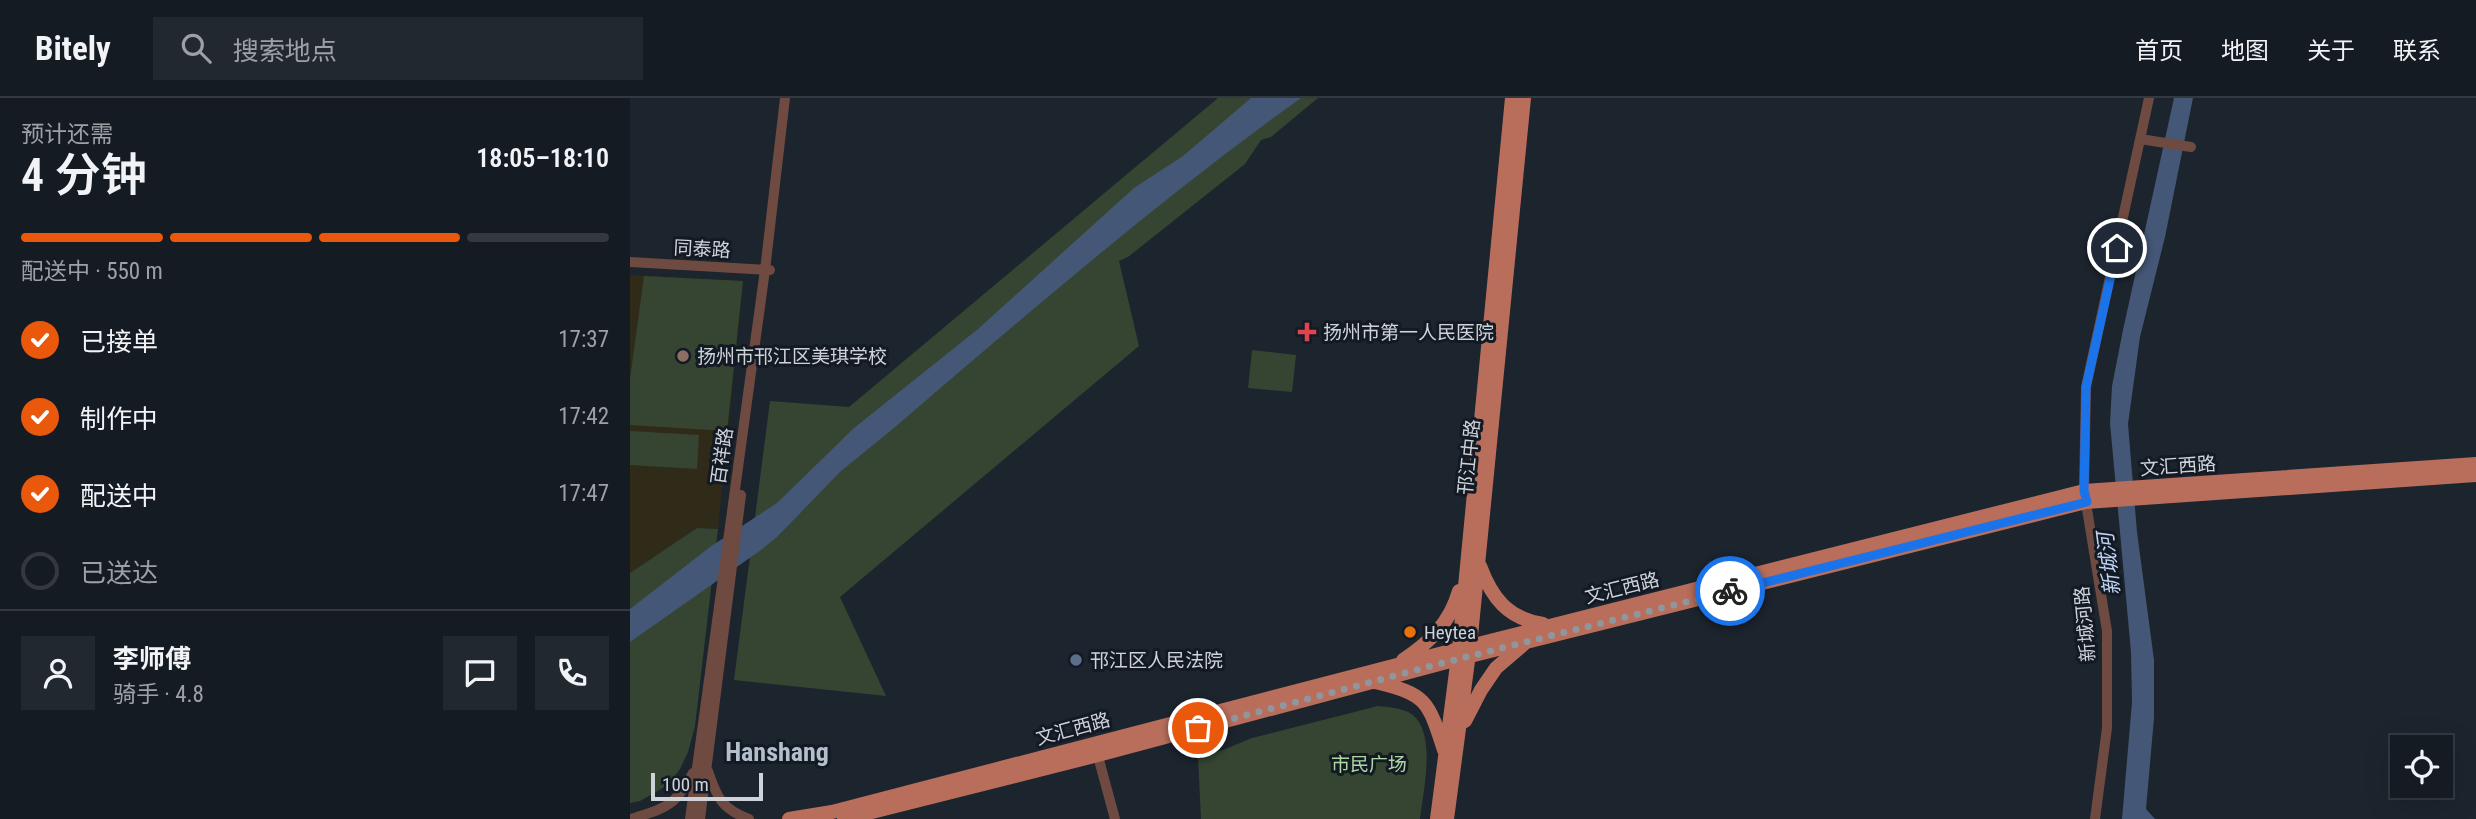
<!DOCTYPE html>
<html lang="zh">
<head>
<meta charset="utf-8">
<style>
	:root { --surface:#151b22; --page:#22282f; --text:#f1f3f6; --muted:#9da1a5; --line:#343940; --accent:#ea580c }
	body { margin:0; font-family:"Roboto Condensed","Noto Sans SC",sans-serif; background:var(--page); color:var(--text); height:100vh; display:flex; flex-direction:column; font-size:26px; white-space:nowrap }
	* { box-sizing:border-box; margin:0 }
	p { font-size:23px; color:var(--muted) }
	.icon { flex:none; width:38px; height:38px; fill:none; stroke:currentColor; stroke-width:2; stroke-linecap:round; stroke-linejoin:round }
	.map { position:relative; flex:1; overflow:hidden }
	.sheet { display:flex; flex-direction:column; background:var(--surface); width:630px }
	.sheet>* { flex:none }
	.tools { position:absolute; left:1760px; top:637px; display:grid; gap:14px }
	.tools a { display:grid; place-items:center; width:63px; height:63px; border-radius:0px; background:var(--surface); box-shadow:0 7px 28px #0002,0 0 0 2px var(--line); font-size:35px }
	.scale { position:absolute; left:21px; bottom:18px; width:112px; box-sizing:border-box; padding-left:7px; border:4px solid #ced3da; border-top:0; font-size:19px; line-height:24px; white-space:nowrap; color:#ced3da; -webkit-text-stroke:5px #131a24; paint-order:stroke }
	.pin { position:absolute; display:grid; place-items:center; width:60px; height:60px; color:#fff; margin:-30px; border:4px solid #fff; border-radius:50%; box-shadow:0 2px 7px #0007 }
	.courier { position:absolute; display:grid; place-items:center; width:70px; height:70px; margin:-35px; border:5px solid #1a73e8; border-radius:50%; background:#fff; color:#222; box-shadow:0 2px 9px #0007 }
	.headline em { font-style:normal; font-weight:600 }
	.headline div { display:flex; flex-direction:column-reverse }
	.headline { display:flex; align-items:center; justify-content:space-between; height:119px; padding:0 21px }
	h1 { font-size:46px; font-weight:600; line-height:52px }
	.bar { display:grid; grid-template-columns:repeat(4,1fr); gap:10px 7px; align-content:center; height:84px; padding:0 21px }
	.bar i { height:9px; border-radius:5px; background:var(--line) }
	.bar .selected { background:var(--accent) }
	.bar p { grid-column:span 4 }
	.line { display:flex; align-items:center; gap:18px; padding:0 21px; border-top:2px solid var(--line) }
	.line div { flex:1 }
	.round { display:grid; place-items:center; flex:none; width:74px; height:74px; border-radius:0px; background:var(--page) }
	ol { padding:0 21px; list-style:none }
	li { display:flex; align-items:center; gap:21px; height:77px }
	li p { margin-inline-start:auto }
	li .icon { padding:7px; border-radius:50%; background:var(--accent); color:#fff; stroke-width:4 }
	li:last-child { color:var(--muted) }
	li i { width:38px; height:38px; border:4px solid var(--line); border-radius:50% }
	header { display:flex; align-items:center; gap:42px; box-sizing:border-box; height:98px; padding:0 35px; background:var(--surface); border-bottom:2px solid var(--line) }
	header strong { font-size:33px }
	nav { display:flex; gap:38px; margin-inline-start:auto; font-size:24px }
	.search { width:490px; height:63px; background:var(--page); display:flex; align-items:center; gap:18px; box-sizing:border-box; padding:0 24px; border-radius:0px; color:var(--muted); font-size:26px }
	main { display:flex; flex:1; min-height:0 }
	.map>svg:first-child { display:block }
	.education { fill:#302a19 }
	.park { fill:#354531 }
	.water { fill:#445776 }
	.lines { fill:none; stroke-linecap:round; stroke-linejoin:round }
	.minor { stroke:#6e4a41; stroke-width:10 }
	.major { stroke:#b96e5c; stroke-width:14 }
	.done { stroke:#90969e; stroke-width:7; stroke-dasharray:0 12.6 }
	.route { stroke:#1a73e8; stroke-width:9 }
	.health-dot { fill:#e0444e; stroke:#131a24; stroke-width:2.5 }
	.education-dot { fill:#8d6e63; stroke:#131a24; stroke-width:2.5 }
	.food-dot { fill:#e8710a; stroke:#131a24; stroke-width:2.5 }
	.service-dot { fill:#5c6f8a; stroke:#131a24; stroke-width:2.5 }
	.labels { text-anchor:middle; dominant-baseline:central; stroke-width:6; stroke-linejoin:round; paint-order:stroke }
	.street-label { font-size:19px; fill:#ced3da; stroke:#131a24 }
	.poi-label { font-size:19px; fill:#ced3da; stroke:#131a24; text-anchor:start }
	.park-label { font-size:19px; fill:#add8a1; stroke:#131a24 }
	.water-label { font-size:21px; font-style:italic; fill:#c0d4f6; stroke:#131a24 }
	.district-label { font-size:26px; font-weight:bold; fill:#b4bfcd; stroke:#131a24 }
</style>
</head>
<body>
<header>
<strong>Bitely</strong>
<div class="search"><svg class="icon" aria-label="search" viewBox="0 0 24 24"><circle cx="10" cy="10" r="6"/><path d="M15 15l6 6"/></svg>搜索地点</div>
<nav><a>首页</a><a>地图</a><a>关于</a><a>联系</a></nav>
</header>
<main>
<section class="sheet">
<div class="headline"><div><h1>4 分钟</h1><p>预计还需</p></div><em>18:05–18:10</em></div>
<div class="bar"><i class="selected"></i><i class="selected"></i><i class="selected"></i><i></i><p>配送中 · 550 m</p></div>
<ol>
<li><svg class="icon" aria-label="check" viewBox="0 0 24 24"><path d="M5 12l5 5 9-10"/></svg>已接单<p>17:37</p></li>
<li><svg class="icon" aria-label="check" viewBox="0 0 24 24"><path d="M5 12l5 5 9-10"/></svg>制作中<p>17:42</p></li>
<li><svg class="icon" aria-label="check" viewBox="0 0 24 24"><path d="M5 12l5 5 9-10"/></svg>配送中<p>17:47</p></li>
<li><i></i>已送达</li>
</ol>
<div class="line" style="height:126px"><a class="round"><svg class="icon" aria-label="person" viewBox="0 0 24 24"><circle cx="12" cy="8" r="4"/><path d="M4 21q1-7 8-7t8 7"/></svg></a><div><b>李师傅</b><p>骑手 · 4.8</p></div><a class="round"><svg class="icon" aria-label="chat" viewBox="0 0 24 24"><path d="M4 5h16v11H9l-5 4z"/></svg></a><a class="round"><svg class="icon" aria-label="phone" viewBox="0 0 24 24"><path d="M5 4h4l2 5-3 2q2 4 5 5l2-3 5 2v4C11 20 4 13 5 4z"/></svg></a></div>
</section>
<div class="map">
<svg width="1846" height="721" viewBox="0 0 1846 721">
	<rect width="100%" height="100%" fill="#1c242e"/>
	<path class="education" d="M0,177l113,6 -25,248 -21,-1 -67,45z"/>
	<path class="park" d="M588,0h100l-47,39 -10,3 -16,24 -117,93 -9,4 20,85 -299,251 46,99 -152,-16 36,-279 79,6z
		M14,178l99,5 -16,150 -97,-6v-46z
		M622,252l44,5 -4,37 -44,-4z
		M0,333l69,4 -2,34 -67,-4z
		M67,430l21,1 -23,197 -7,26 -8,17 -12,16 -28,16 -10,2v-230z
		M748,608c10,1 23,2 32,7 28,18 13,78 10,106h-219l-3,-62 25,-7 29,-12z"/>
	<path class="water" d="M621,0h50c-142,102 -274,216 -407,330l-53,43 -64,66 -16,13 -131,92v-33l80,-62 67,-44 77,-75 124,-99 156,-141 49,-32z
		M1544,0h19l-28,139 -25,100 -12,87 9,108 17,128v58l-8,91 9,10h-33l10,-117 -1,-50 -21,-229 2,-37 11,-56z"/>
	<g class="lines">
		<path class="minor" d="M1510,41l51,8
			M0,164l140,8
			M466,651l19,70
			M78,673c9,27 14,38 41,48
			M1,721c37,-12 43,-12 62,-46
			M60,721l75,-549 20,-172
			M70,721l41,-324
			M1465,721l12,-91v-97l-23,-140 2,-104 63,-289"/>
		<path class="major" d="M850,468c12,32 27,52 63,58
			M773,562c27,-18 47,-37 56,-69
			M745,584c51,12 53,18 69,68
			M835,623l16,-31 15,-22 28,-24
			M159,721l43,-7 638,-166 614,-155 392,-27
			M214,721l254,-64 360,-96 628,-157 390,-27
			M807,721l22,-170 53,-551
			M817,721l23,-173 54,-548"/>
	</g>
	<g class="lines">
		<path class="done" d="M568,630l260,-69 272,-68"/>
		<path class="route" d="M1100,493l357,-89 -3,-11 2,-104 31,-139"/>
	</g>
	<path class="health-dot" d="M673.5 223.5h7v7h7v7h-7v7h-7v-7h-7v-7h7z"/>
	<circle class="education-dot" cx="53" cy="258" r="7"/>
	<circle class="food-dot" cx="780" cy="534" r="7"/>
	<circle class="service-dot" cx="446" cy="562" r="7"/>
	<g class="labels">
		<g class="street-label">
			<text transform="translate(72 151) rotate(3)">同泰路</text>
			<text transform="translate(92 358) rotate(-82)">百祥路</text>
			<text transform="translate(839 359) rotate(-84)">邗江中路</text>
			<text transform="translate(1548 368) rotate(-4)">文汇西路</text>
			<text transform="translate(992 490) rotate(-14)">文汇西路</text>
			<text transform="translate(1455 526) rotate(-95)">新城河路</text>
			<text transform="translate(443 631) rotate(-15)">文汇西路</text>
		</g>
		<g class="poi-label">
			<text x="693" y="234">扬州市第一人民医院</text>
			<text x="67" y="258">扬州市邗江区美琪学校</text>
			<text x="794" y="534">Heytea</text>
			<text x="460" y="562">邗江区人民法院</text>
		</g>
		<g class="park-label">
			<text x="739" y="666">市民广场</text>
		</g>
		<g class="water-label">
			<text transform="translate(1479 466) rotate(-97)">新城河</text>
		</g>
		<g class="district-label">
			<text x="147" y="654">Hanshang</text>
		</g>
	</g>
</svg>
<div class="tools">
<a><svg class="icon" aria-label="locate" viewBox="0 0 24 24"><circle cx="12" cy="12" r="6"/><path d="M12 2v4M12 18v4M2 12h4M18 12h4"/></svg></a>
</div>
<div class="scale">100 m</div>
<div class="pin" style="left:568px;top:630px;background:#ea580c"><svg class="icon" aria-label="bag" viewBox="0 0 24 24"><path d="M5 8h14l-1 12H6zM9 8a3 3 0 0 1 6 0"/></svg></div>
<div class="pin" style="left:1487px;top:150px;background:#1f2937"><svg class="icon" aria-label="home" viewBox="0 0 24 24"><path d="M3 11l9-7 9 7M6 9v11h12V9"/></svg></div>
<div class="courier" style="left:1100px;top:493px"><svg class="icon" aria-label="bike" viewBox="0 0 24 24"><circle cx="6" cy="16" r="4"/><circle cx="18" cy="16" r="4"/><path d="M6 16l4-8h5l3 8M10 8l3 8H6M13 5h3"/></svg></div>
</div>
</main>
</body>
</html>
